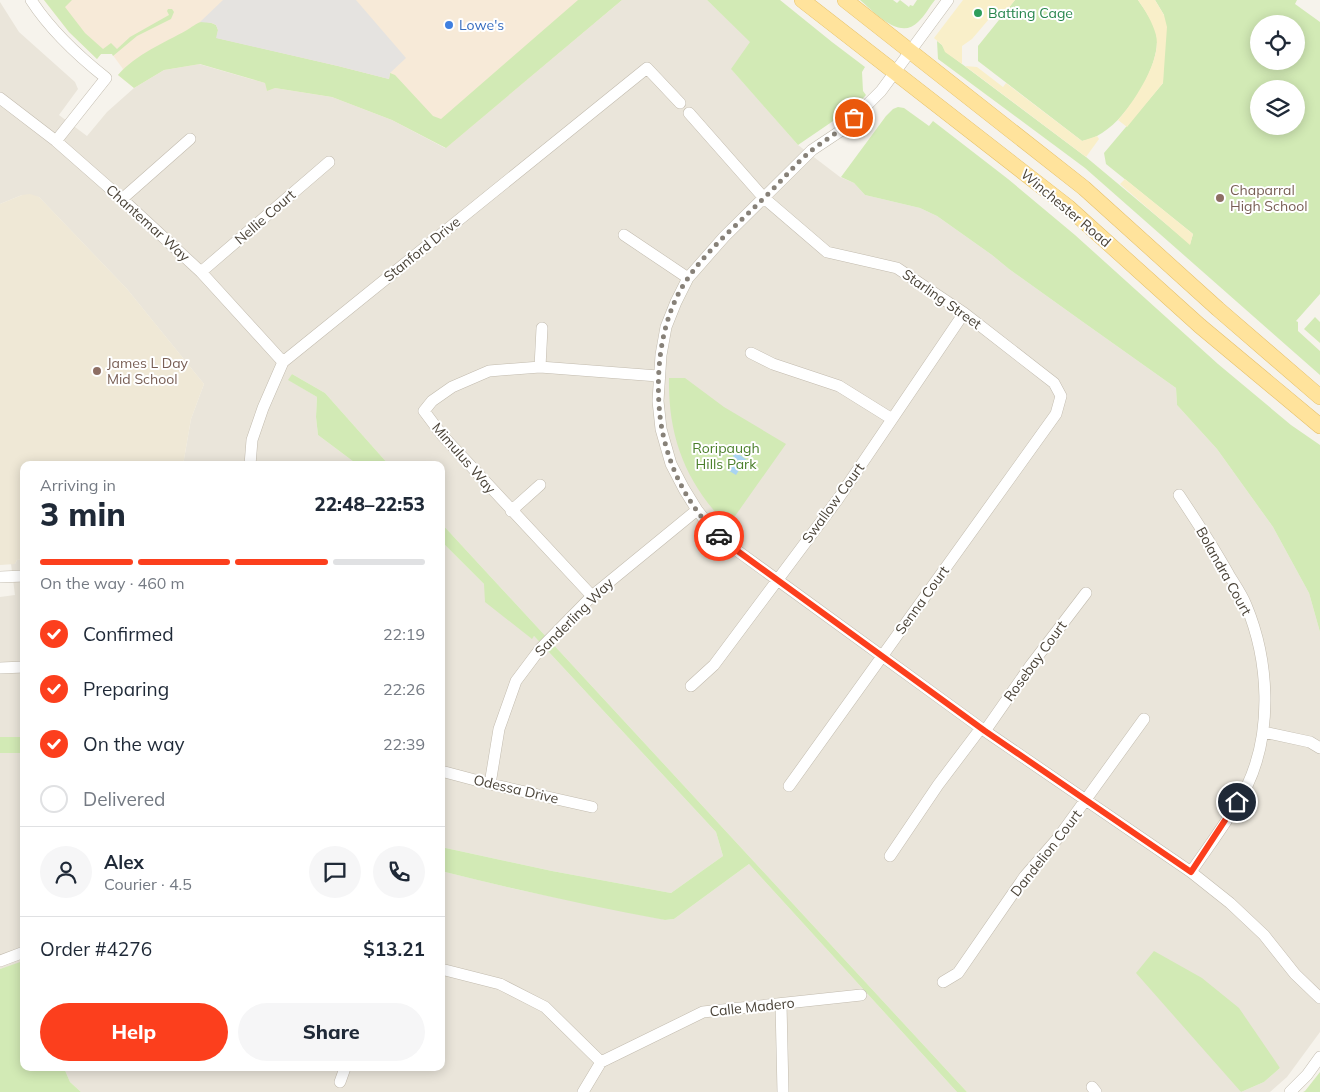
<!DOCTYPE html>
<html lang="en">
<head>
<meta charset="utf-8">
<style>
	:root { --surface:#fff; --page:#f6f6f7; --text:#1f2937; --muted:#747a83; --line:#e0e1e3; --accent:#fc3f1d }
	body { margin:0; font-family:Mulish,sans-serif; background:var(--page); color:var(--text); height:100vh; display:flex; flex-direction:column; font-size:19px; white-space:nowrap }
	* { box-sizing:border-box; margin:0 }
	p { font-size:16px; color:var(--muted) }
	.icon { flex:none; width:28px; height:28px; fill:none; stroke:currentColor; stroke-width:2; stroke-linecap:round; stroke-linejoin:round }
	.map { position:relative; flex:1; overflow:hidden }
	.panel { position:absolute; left:20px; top:461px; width:425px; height:610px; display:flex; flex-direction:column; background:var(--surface); border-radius:10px; box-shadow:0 2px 12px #0003 }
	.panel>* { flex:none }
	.tools { position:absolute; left:1250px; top:15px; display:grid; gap:10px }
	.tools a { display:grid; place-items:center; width:55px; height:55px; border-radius:50%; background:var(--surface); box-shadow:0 2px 12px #0003; font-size:25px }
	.pin { position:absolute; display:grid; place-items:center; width:42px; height:42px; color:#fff; margin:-21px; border:2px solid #fff; border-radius:50%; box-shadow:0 1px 5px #0007 }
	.courier { position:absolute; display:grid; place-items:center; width:50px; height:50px; margin:-25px; border:4px solid #fc3f1d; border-radius:50%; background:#fff; color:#222; box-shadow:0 1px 6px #0007 }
	.summary em { font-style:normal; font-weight:800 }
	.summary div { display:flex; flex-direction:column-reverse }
	.summary { display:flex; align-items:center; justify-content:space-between; height:85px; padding:0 20px }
	h1 { font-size:32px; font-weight:800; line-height:38px }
	.bar { display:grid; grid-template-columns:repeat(4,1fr); gap:8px 5px; align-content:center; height:60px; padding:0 20px }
	.bar i { height:6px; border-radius:4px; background:var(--line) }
	.bar .selected { background:var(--accent) }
	.bar p { grid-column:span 4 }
	.line { display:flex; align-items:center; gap:12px; padding:0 20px; border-top:1px solid var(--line) }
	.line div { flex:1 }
	.round { display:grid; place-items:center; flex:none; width:52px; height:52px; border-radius:26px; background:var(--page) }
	ol { padding:0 20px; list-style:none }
	li { display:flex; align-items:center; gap:15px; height:55px }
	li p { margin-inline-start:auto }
	li .icon { padding:5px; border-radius:50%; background:var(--accent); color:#fff; stroke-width:4 }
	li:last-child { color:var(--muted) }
	li i { width:28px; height:28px; border:2px solid var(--line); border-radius:50% }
	.cta { display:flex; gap:10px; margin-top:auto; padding:10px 20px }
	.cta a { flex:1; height:58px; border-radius:30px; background:var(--accent); color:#fff; font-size:20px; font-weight:800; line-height:58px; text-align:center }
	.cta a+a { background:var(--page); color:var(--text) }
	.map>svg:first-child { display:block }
	.residential { fill:#eae5da }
	.commercial { fill:#f7ead8 }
	.education { fill:#efe8d6 }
	.green { fill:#d2eab5; fill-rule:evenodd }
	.sand { fill:#f9efc9 }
	.parking { fill:#e5e3e0 }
	.water { fill:#a9d4f2 }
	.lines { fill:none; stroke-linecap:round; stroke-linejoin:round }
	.minor-casing { stroke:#c2bbae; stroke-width:12 }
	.major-casing { stroke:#e6c16a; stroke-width:16 }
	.minor { stroke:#fff; stroke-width:11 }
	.major { stroke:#ffe39c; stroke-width:15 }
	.done { stroke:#878178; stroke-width:5; stroke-dasharray:0 9 }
	.route { stroke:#fc3f1d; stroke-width:6 }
	.leisure-dot { fill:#2e9e5b; stroke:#fff; stroke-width:2 }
	.shop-dot { fill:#3f7fe0; stroke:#fff; stroke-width:2 }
	.education-dot { fill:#8d6e63; stroke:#fff; stroke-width:2 }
	.labels { text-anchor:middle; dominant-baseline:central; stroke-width:4; stroke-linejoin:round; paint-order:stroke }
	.leisure-label { font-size:14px; fill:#27864d; stroke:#fff; text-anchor:start }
	.shop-label { font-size:14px; fill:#366cbe; stroke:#fff; text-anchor:start }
	.education-label { font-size:14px; fill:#785e54; stroke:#fff; text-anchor:start }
	.street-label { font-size:14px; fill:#4b4439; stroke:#fff }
	.park-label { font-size:14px; fill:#4a7f2a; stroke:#fff }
</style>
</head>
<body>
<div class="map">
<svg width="1320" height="1092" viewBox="0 0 1320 1092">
	<rect width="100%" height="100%" fill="#f6f3ec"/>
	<path class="residential" d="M622,0h85l44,42 -19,28 66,75 42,32 14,6 11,12 55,13 17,8 55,39 17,14 74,53 93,66 1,17 40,44 56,78 36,66 11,39v400l-33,45 -17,15h-29l23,-10 16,-14 -126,-117 87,141h-274l-526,-569v-58h-52l-64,-72 -33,-19 -3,6 28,17 -1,20 2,18 40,30h-175l8,-46 13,-35 -77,-95 -88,-92 -17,-2 -22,9v-202l19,30 56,50 3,7 -19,26 28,21 20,-24 27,-24 30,-18 35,-6 66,19 10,5 57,9 60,23 53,28z
		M441,541l43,43 40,48 7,6 3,-2 182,196 7,24 -52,37 -119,-22 -111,-24z
		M24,559v178h-24v-140l15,-2 -4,-31h4l2,-4z
		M0,753h24v211l-1,-2 -23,7z
		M749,864l208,228h-876l-11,-10 -6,-14h377v-197l74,18 151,31 8,-1z"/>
	<path class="commercial" d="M44,0h578l-176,148 -54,-28 -60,-23 -57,-9 -8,3 -2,-8 -65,-19 -36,6 -30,18 -16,-13 5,-6 -11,-15h-11l-4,5 -28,-27z"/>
	<path class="education" d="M30,194l9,3 88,92 77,95 -13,35 -8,46h-159v94l-7,1 -2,4 -15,1v-361l22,-9z"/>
	<path class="green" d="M44,0h28l-7,7 20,26 18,16 8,-6 6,6 13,-12 39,-22 -2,-4 1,-2h4l2,3 -3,7 -34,17 -24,20 -1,-2h-11l-4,5 -28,-27z
		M578,0h44l-176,148 -54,-28 -60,-23 -57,-9 -8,3 -2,-8 -65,-19 -36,6 -30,18 -16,-13c18,-21 46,-32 69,-45 4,-2 9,-7 14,-8 5,-1 11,1 15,3l2,5 -1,8 121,28 51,13 1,-6 5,2 38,41 8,3z
		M707,0h73l52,42 33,25 -3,5 1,19 3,4 -8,9 -60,41 -67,-76 19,-27z
		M860,0h33l4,3 3,-3 9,7 1,-2 3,1 4,-6h18c-6,7 -10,16 -17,22 -18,19 -44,-10 -58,-22z
		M1015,0h123c7,10 18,25 19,38 2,32 -32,84 -60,98 -5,3 -10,4 -15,5l-104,-80v-15z
		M1155,0h142l-2,4 25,18v272l-24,27 2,1v9l22,20v24l-235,-207 -147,-109 -1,-18 5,4 4,7 140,105 104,87 3,-10 -87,-70 -2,-11 59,-70 1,-68zM1259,24h37v37h-37zM1259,89h37v37h-37z
		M898,107l6,1 25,18 4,-5 75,58 67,56 143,129 73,61 29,20v187l-11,-39 -36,-66 -56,-78 -40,-44 -1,-17 -93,-66 -74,-53 -17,-14 -55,-39 -17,-8 -55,-13 -11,-12 -13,-6 45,-61 7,-7z
		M1315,317l5,5v21l-16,-14z
		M292,374l33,19 64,72h-31l-40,-30 -2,-18 1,-20 -29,-17z
		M669,378h16l39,29 62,37 -58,82c-42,-43 -60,-88 -59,-148z
		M441,523l526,569h-10l-208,-228 -75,55 -9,1c-75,-14 -149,-30 -224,-49v-24l111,24 119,22 52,-37 -7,-24 -182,-196 -2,3 -47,-37 -1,-18 -43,-43z
		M0,737h24v16h-24z
		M1154,951l48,27 37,30 41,60 -16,14 -23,10 -105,-119z
		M23,961l1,107h40l6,14 11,10h-81v-123z
		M1320,1072v20h-17l2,-1z"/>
	<path class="sand" d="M963,0h52l-14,17 -6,-5 -23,27 -10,7v18l-17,-12 -3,-7 -8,-7z
		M1138,0h17l9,15 3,12 -4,56 -36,44 -9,-7c16,-18 44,-60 38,-85 -3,-12 -11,-25 -18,-35z
		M965,66l12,1 26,20 3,-4 76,58 15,-5 2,3 -13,18z
		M1125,179l68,55 -3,11 -70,-61z"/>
	<path class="parking" d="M223,0h133l50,58 -16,15 -1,6 -51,-13 -122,-28 2,-8 -2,-5 -4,-2 -12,-1z"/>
	<path class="water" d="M736,452l12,9 -3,4 -2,-1 -7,11 -10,-6 8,-12 -1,-1z"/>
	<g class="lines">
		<g class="minor-casing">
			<path id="minor" d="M31,0c20,31 46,55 75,78l-50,63
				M948,0l-67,91 -39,39 -30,20 -88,87 -36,41 -12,24 -10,25 -5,28 -3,46 3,28 10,35 13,25 13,21 16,20 15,14 257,187 206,141 39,31 34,32 31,39 25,24
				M0,98l56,43 66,58 79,73 82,90
				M689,113l75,85 63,54 70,16 67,45 90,70 7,13 -5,18 -267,372
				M122,199l68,-60
				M624,235l64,43
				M201,272l128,-110
				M751,353l22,11 66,22 53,33
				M540,367l2,-39
				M250,465l2,-25 11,-32 20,-46 364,-294 33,35
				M1179,495c18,27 35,53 50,80 6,10 13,20 17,30 23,55 27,126 1,181 -15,30 -37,58 -56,86
				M511,511l29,-26
				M0,577l24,-1
				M592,596l-150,-161 -18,-24 8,-10 20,-14 37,-16 51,-4 118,9
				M0,668l24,-1
				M691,686l23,-21 124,-166 126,-186
				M985,731l46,-66 55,-72
				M1263,732l47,10 10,6
				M441,771l49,13 102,23
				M490,784l9,-55 17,-48 24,-32 52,-53 105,-86
				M890,856l48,-71 43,-57
				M0,961l24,-9
				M441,969l59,15 45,23 56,55
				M943,982l15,-9 67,-97 33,-38 86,-119
				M781,1004l2,88
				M340,1082l5,-14
				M1092,1087l4,5
				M583,1092l18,-30 102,-50 158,-17
				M1290,1092l17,-17 13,-18"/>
		</g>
		<g class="major-casing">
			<path id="major" d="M802,0l266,207 132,119 120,100
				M845,0l239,188 134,121 102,88"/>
		</g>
		<use href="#minor" class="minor"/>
		<use href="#major" class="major"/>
	</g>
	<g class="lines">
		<path class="done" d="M719,536c-33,-31 -54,-76 -59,-120 -5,-46 1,-100 28,-138 21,-30 50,-54 76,-80 16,-15 31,-34 48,-48 14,-11 29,-19 42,-32"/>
		<path class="route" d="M719,536l9,8 257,187 206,141 46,-70"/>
	</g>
	<circle class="leisure-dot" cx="978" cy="13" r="5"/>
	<circle class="shop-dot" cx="449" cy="25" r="5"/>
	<g class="education-dot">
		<circle cx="1220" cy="198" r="5"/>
		<circle cx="97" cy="371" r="5"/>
	</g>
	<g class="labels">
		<g class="leisure-label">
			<text x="988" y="13">Batting Cage</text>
		</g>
		<g class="shop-label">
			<text x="459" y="25">Lowe's</text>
		</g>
		<g class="education-label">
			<text x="1230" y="190">Chaparral<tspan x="1230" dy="16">High School</tspan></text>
			<text x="107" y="363">James L Day<tspan x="107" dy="16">Mid School</tspan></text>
		</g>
		<g class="street-label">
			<text transform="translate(1066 208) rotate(40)">Winchester Road</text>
			<text transform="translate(265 217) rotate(-41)">Nellie Court</text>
			<text transform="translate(148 223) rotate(42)">Chantemar Way</text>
			<text transform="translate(422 249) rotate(-39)">Stanford Drive</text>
			<text transform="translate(942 299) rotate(35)">Starling Street</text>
			<text transform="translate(464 458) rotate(49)">Mimulus Way</text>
			<text transform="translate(833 503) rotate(-54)">Swallow Court</text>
			<text transform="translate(1224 571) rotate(61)">Bolandra Court</text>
			<text transform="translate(922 600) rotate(-54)">Senna Court</text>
			<text transform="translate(574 617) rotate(-45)">Sanderling Way</text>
			<text transform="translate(1035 661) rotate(-54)">Rosebay Court</text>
			<text transform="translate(516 789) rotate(13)">Odessa Drive</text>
			<text transform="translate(1046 853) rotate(-52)">Dandelion Court</text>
			<text transform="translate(752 1007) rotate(-6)">Calle Madero</text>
		</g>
		<g class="park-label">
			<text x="726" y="448">Roripaugh<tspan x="726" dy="16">Hills Park</tspan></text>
		</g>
	</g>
</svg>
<div class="tools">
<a><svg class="icon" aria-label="locate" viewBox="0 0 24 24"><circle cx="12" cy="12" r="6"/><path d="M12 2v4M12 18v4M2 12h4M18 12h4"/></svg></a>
<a><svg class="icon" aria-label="layers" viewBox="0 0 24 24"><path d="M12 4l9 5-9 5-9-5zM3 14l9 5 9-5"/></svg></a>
</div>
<div class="pin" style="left:854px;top:118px;background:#ea580c"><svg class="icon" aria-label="bag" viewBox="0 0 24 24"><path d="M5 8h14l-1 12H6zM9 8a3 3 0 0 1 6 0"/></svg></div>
<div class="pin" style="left:1237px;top:802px;background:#1f2937"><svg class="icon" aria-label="home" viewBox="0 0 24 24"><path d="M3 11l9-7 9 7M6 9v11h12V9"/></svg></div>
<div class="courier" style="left:719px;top:536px"><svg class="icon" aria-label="car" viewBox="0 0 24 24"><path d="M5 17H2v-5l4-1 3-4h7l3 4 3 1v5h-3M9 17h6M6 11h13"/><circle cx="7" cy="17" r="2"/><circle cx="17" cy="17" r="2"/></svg></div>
<section class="panel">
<div class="summary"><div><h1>3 min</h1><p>Arriving in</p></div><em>22:48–22:53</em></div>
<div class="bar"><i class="selected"></i><i class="selected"></i><i class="selected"></i><i></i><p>On the way · 460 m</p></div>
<ol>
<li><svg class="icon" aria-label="check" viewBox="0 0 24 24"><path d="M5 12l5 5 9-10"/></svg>Confirmed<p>22:19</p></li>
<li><svg class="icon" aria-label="check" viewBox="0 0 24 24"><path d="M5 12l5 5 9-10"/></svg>Preparing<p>22:26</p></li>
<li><svg class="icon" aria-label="check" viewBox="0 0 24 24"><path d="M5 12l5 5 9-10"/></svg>On the way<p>22:39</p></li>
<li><i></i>Delivered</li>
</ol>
<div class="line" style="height:90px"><a class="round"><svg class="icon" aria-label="person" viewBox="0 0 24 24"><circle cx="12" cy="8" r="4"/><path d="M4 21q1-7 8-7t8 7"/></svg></a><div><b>Alex</b><p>Courier · 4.5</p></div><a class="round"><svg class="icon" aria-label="chat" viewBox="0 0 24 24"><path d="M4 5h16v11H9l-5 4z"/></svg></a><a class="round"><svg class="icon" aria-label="phone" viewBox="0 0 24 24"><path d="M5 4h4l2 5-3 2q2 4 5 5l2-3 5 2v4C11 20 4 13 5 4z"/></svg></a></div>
<div class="line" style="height:65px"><div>Order #4276</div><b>$13.21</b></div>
<div class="cta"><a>Help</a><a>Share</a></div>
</section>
</div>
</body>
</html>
